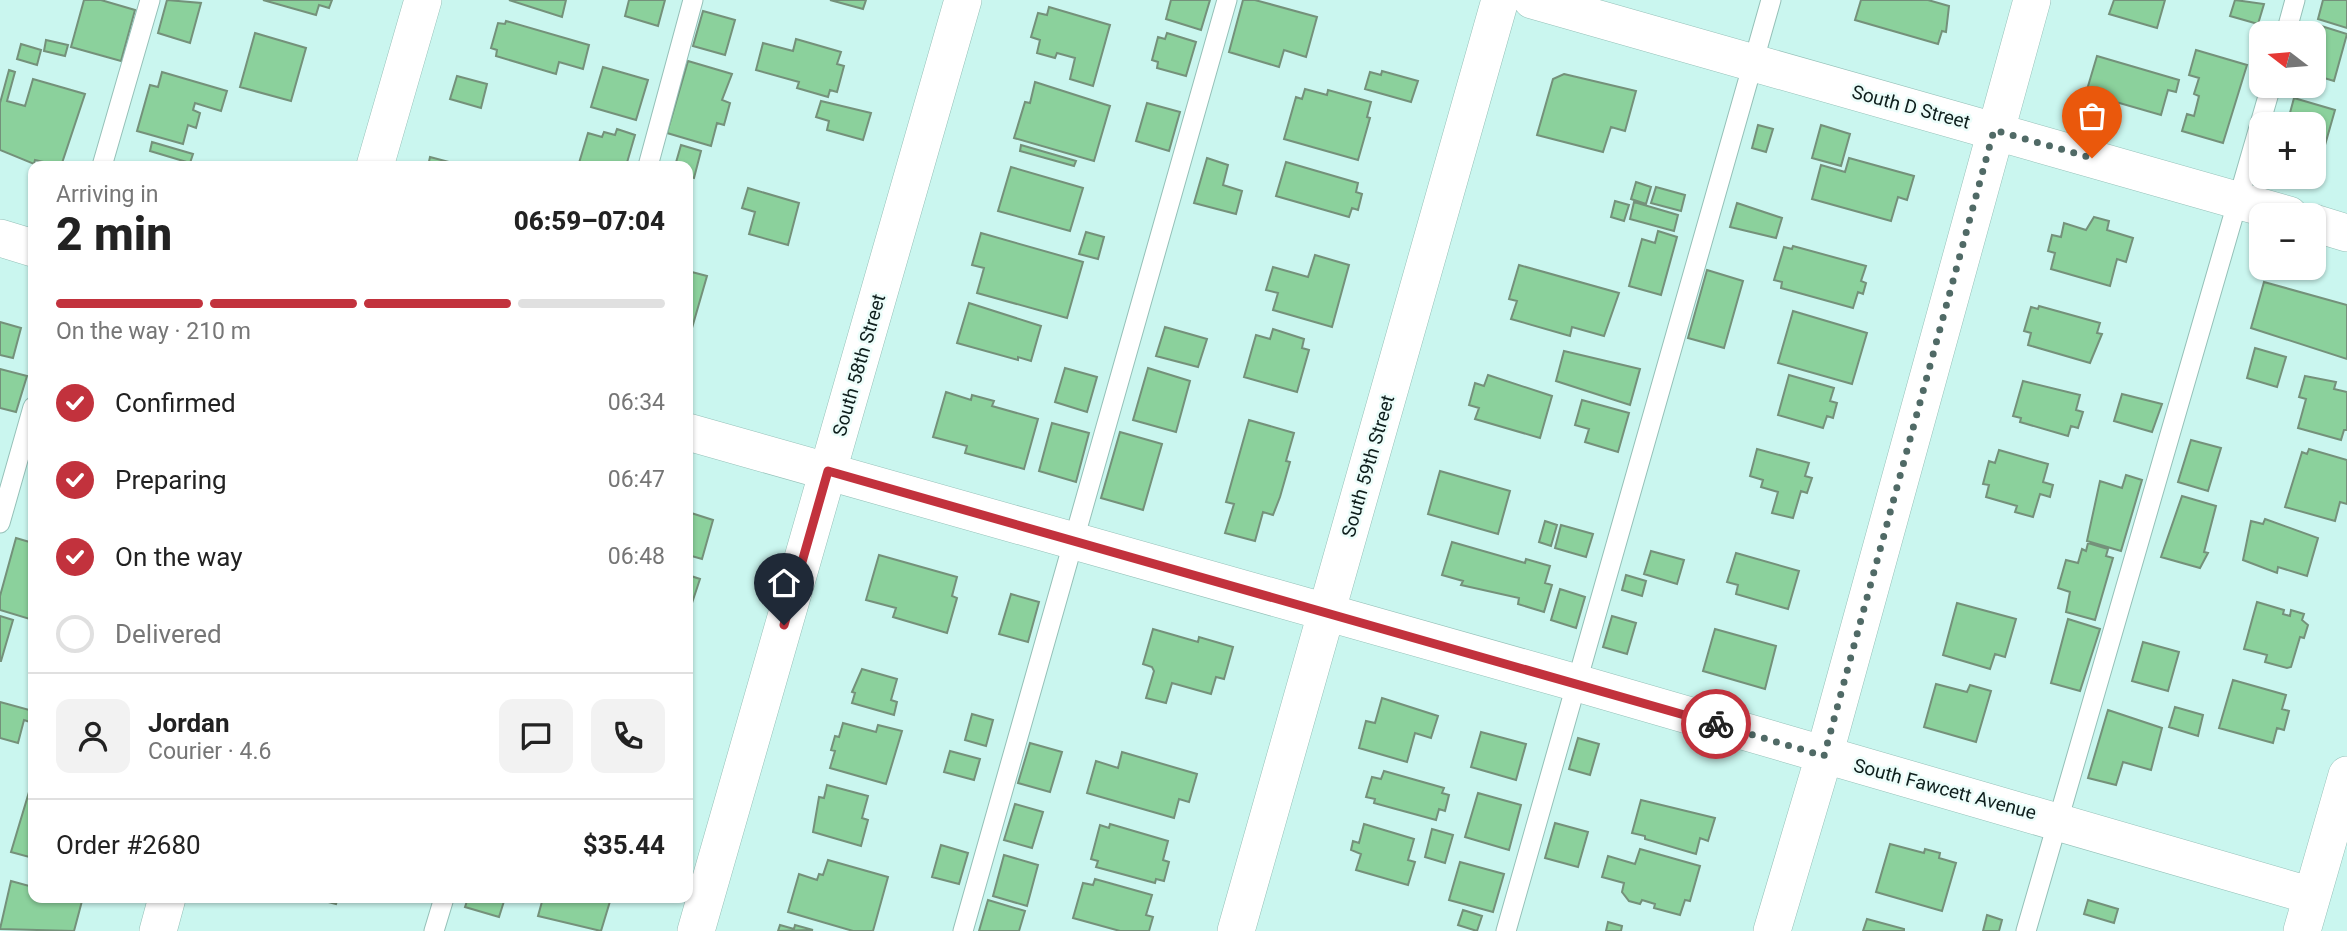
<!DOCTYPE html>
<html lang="en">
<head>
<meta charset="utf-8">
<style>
	:root { --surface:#fff; --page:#f2f2f2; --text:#222; --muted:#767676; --line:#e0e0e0; --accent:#c2323d }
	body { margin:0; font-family:Roboto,sans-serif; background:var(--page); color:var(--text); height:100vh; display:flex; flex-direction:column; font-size:26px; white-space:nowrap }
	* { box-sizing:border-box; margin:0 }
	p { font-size:23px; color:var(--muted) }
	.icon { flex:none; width:38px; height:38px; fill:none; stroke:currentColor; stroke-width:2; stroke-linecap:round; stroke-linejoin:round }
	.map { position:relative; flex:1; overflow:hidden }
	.sheet { position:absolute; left:28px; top:161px; width:665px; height:742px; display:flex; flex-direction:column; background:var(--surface); border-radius:14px; box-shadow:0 2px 5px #0004 }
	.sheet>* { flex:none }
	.needle { width:46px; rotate:286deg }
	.fabs { position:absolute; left:2249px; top:21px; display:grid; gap:14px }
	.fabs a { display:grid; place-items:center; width:77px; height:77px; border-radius:14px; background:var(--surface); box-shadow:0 2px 5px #0004; font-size:35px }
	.pin { position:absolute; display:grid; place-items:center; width:60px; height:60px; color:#fff; margin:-72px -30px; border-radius:50% 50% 50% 0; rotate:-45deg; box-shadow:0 0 7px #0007 }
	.pin .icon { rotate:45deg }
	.courier { position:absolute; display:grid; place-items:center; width:70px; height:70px; margin:-35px; border:5px solid #c2323d; border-radius:50%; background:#fff; color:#222; box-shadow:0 2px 9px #0007 }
	.headline em { font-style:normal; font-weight:800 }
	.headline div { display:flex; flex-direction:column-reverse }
	.headline { display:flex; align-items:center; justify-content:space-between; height:119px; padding:0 28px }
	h1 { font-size:46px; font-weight:800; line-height:52px }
	.bar { display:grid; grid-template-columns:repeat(4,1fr); gap:10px 7px; align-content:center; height:84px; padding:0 28px }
	.bar i { height:9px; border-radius:5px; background:var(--line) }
	.bar .active { background:var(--accent) }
	.bar p { grid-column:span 4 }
	.line { display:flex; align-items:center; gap:18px; padding:0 28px; border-top:2px solid var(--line) }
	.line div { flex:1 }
	.round { display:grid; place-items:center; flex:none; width:74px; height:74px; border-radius:14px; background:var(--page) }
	ol { padding:0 28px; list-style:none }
	li { display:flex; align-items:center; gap:21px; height:77px }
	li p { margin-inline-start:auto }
	li .icon { padding:7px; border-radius:50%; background:var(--accent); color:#fff; stroke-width:4 }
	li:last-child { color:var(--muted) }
	li i { width:38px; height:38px; border:4px solid var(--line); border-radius:50% }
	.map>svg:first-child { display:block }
	.building { fill:#8bd19c; stroke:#74917a; stroke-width:2 }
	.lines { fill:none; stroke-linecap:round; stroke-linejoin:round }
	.service-casing { stroke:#95c0b8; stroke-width:21 }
	.minor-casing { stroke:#95c0b8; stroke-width:38 }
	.service { stroke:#fff; stroke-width:19 }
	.minor { stroke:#fff; stroke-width:37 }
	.done { stroke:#506a66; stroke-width:7; stroke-dasharray:0 12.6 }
	.route { stroke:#c2323d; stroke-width:9 }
	.labels { text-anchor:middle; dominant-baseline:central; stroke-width:5; stroke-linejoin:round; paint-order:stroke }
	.street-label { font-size:19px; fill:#0e1e1c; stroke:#ecfdfa }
</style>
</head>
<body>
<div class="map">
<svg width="2347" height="931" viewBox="0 0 2347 931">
	<rect width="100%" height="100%" fill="#caf6ef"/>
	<path class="building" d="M84,0h17l34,10 -14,51 -50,-14z
		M167,0l34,3 -11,40 -32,-10z
		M263,0h69l-3,8 -10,-3 -3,10z
		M509,0h57l-4,17z
		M629,0h36l-7,26 -33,-10z
		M830,0h36l-3,9z
		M1171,0h39l-9,30 -35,-11z
		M1243,0h12l62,17 -11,40 -22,-7 -5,17 -50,-15z
		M1861,0h67l21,6 -3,26 -4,-1 -4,13 -83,-24z
		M2114,0h51l-8,28 -48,-14z
		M2235,0l29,4 -6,20 -28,-8z
		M2323,0h24v28l-29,-9z
		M1049,7l61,18 -17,61 -23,-7 5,-21 -18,-5 -2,5 -18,-5 3,-13 -9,-3 7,-24 9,2z
		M703,11l32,9 -10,35 -32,-9z
		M506,21l83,24 -6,24 -24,-7 -3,12 -60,-18 1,-6 -6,-2 7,-25 7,1z
		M2315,24l32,10 -13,47 -20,-6z
		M255,33l51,15 -15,53 -51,-14z
		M1167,33l29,9 -10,34 -29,-8 1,-6 -6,-2 6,-23 7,2z
		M796,39l45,13 -4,12 7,2 -7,26 -7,-2 -2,7 -31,-9 2,-6 -43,-12 7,-27 30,8z
		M46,40l22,5 -3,11 -21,-5z
		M21,44l20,6 -4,15 -20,-6z
		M2196,50l51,15 -24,78 -41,-12 5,-17 7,2 5,-20 -5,-2 5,-16 -10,-3z
		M2097,56l82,24 -3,12 -8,-2 -7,25 -45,-13 -2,8 -21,-6 2,-9 -9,-2z
		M688,61l44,13 -10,26 8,3 -6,22 -7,-2 -6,23 -44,-13z
		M603,67l45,13 -12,40 -45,-13z
		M9,70l6,2 -8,29 18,5 8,-27 52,15 -24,72 -26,-6 -1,4 -34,-14v-47z
		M1382,71l36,10 -7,21 -46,-13 5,-17 11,3z
		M162,72l65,19 -6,20 -26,-8 -2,7 7,3 -4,15 -8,-3 -5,19 -46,-13 13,-46 8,2z
		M1564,74l72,17 -11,40 -14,-4 -8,25 -66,-17 16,-56z
		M457,76l30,8 -6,24 -31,-9z
		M1035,82l75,24 -16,55 -80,-23 11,-36 5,1z
		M1305,89l22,6 1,-5 43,12 -4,15 3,1 -12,42 -74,-21 12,-42 6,2z
		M2294,98l41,12 -16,56 -5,-1v-41h-27z
		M821,101l50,12 -8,27 -36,-10 2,-9 -13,-4z
		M1147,103l33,9 -11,39 -33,-10z
		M1758,125l15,4 -7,23 -14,-4z
		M1821,125l29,9 -9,32 -29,-8z
		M617,129l18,6 -9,31h-35l-12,-3 9,-30 14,4 2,-5 11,3z
		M152,142l41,12 -3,9 -40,-12z
		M681,145l20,6 -7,27 -6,-2v-10h-13z
		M1021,145l55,16 -2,5 -54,-15z
		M430,157l34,9h-36z
		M1207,158l21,7 -5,20 19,6 -6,23 -42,-11z
		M1849,158l65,18 -7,24 -9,-3 -7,24 -79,-22 9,-34 24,7z
		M1286,162l72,21 -2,9 6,2 -4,16 -6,-2 -3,9 -73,-21z
		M1011,167l72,21 -13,43 -72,-20z
		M1636,182l15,5 -5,17 -15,-5z
		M1656,187l29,8 -4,16 -30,-8z
		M748,188l51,15 -11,42 -39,-11 6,-22 -13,-4z
		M1615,201l14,4 -5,16 -13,-4z
		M1634,202l44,13 -4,16 -44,-12z
		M1737,203l45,15 -6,20 -46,-11z
		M2094,217l15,4 -2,9 26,8 -7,24 -9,-3 -7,27 -59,-17 4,-16 -7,-2 4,-16 9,2 3,-14 22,7z
		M1658,231l19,6 -16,58 -32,-9 13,-47 13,4z
		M1086,232l18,5 -6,22 -19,-5z
		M981,233l102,29 -16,56 -90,-25 7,-25 -12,-3z
		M1793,246l73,20 -5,15 5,2 -3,11 -5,-2 -5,16 -72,-20 1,-6 -8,-2 10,-33 8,2z
		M1315,255l34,10 -17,62 -59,-17 5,-17 -12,-3 7,-23 35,10z
		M1519,265l100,28 -15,43 -32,-9 -2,9 -59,-17 6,-18 -8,-2z
		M1707,270l36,11 -19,67 -36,-10z
		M688,271l19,5 -17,59h-2z
		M2264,282l83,23v54l-96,-31z
		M969,303l72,23 -10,35 -13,-4v3l-61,-17z
		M2039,306l61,17 -3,10 5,1 -12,29 -62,-18 3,-12 -7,-2 7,-24 7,2z
		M1793,311l74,22 -15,51 -74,-21z
		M0,322l21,6 -8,30 -13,-3z
		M1165,327l42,12 -9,28 -42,-11z
		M1273,329l31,10 -2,9 7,2 -12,42 -53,-15 12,-42 14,4z
		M2255,348l31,9 -9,30 -30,-9z
		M1564,351l76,18 -10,36 -74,-24z
		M1065,368l32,9 -10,35 -32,-10z
		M1148,368l42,13 -14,51 -43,-12z
		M0,369l27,7 -11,36 -16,-4z
		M1488,375l64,21 -12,42 -65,-19 4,-11 -10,-3 6,-22 9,3z
		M1789,375l45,13 -4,13 7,2 -4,15 -6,-2 -4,12 -45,-13z
		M2305,376l31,6 -2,7 13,3v38h-3l-3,10 -43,-12 8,-29 -7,-2z
		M2023,381l57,14 -4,15 7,2 -5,16 -7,-2 -3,10 -48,-14 1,-4 -8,-2z
		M946,392l25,8 1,-5 22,6 -2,5 46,13 -14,50 -59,-16 2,-7 -34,-9z
		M2122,394l40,10 -10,28 -38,-11z
		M1582,400l47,13 -11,39 -33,-10 4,-13 -14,-4z
		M1249,420l45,13 -8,28 4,1 -10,35 -7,18 -10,-3 -8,29 -30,-8 9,-29 -8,-2z
		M1052,423l37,10 -13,49 -37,-11z
		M1120,432l42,12 -19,66 -42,-12z
		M2191,440l30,8 -13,43 -30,-9z
		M1757,449l52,14 -4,13 7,2 -5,15 -6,-2 -8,27 -21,-5 6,-21 -17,-5 2,-7 -13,-4z
		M2309,449l38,11v44l-7,-2 -5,19 -50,-14 17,-55 5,2z
		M1999,450l49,14 -5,18 10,3 -3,12 -10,-3 -7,23 -18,-5 2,-6 -31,-9 3,-12 -6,-1 6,-23 6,2z
		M1440,471l70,20 -12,43 -70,-20z
		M2126,475l16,5 -21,71 -34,-10 13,-60 22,7z
		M2182,496l34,10 -12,46 4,1 -8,15 -39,-11z
		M688,512l25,8 -11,39 -14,-4z
		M2265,519l53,19 -11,38 -29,-9 -1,6 -34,-13 8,-39 12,3z
		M1545,521l12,4 -6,21 -12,-4z
		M1561,525l32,9 -7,23 -31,-9z
		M16,538l17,5v77l-33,-10v-14z
		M1452,542l73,21 1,-4 24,7 -5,17 7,2 -8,27 -26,-8 1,-6 -58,-13 2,-4 -21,-6z
		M2088,543l20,6 -2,7 7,2 -18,62 -29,-8 4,-20 -12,-4 8,-28 12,3 4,-14 4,2z
		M1651,551l33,9 -7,24 -33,-10z
		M1736,553l63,18 -11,38 -52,-15 2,-9 -11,-3z
		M879,555l78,22 -5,19 5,2 -10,35 -54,-16 3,-9 -30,-8z
		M688,575l12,4 -9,27 -3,-1z
		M1626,575l20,6 -4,15 -20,-6z
		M1560,589l25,8 -9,31 -25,-8z
		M1011,594l28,8 -11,40 -29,-8z
		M2257,602l27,8 -1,4 7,2 1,-6 13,4 -2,6 6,5 -4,13 -4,-1 -9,30 -4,1 -22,-6 2,-7 -23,-6z
		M1957,603l59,16 -11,38 -10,-3 -5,15 -47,-14z
		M0,616l13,4 -12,41h-1z
		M1612,616l24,7 -9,31 -24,-7z
		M2068,619l32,10 -20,62 -29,-8z
		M1153,629l45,13 1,-5 34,10 -9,32 -8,-2 -5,17 -39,-11 -6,20 -20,-5 8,-27 -2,-4 -9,-3z
		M1715,629l61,17 -11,43 -62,-18z
		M2143,642l36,10 -11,39 -36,-10z
		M862,669l35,10 -6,21 6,2 -3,13 -42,-12 3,-10 -3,-1z
		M2233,680l53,15 -4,14 7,2 -5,19 -7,-2 -4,15 -54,-15z
		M1936,684l31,8 3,-7 21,6 -15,51 -52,-15z
		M1382,698l56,18 -7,22 -16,-5 -8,29 -48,-14 7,-27 9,2z
		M0,702l33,9v12l-9,-3 -6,23 -18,-5z
		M2175,707l28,8 -5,21 -29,-9z
		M2108,710l54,18 -11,42 -28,-8 -7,23 -28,-7z
		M972,714l21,6 -7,26 -21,-6z
		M843,723l33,9 2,-7 24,6 -16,53 -56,-16 5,-17 -4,-1 4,-14 4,1z
		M1481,732l45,12 -10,36 -45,-13z
		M1578,738l21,6 -9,31 -21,-6z
		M1030,743l32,9 -12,40 -32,-9z
		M950,751l30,8 -6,21 -30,-8z
		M1122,752l75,22 -8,28 -10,-3 -5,19 -87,-25 9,-32 22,7z
		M1384,771l60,17 -2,5 7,2 -4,16 -6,-2 -3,11 -62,-17 1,-4 -9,-2 6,-20 9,2z
		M827,785l41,11 -6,22 6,2 -7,26 -48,-14 6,-35 5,1z
		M29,792l4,1v65l-22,-6z
		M1478,793l43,12 -12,45 -44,-13z
		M1641,800l74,18 -7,23 -8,-3 -4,16 -51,-15v-3l-13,-3z
		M1015,804l28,8 -11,36 -28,-8z
		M1555,823l33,9 -10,35 -33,-9z
		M1110,824l58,17 -5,19 6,2 -5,19 -8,-2 -1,4 -59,-16 2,-6 -7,-2 9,-34 9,3z
		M1364,824l50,15 -6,21 7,2 -7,23 -52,-15 5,-16 -10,-4 2,-9 6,2z
		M1432,829l21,6 -8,28 -20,-6z
		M1890,844l34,9 1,-4 15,4 -1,5 17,5 -14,48 -66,-19z
		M941,845l27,8 -9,31 -27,-7z
		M1640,849l60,17 -10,35 -5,-1 -5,15 -26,-7 1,-4 -13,-4 -2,4 -11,-3 -7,-9 2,-9 -22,-6 6,-21 27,8z
		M1004,855l34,10 -11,41 -34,-10z
		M828,860l60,17 -15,54h-20l-65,-19 11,-38 18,6 2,-6 4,1z
		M1460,862l44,12 -11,38 -44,-12z
		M1095,879l57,16 -6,20 7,2 -4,14h-29l-47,-13 10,-35 10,2z
		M11,881l22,6v11l49,3 -8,30 -74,-2z
		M313,898h25l-2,6z
		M468,898h37l-6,19 -34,-10z
		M543,898h68l-10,33 -63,-15z
		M988,900l37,11 -6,20h-40z
		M2088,900l30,9 -4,14 -30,-9z
		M1463,910l19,6 -5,15 -19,-6z
		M1987,915l15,5 -3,11h-16z
		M1867,919l37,10v2h-41z
		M1608,922l14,4 -1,5h-15z
		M780,925l14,4 1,-4 18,5 -35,1z"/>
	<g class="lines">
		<g class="service-casing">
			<path id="service" d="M2286,33l9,-33
				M102,166l48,-166
				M648,166l45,-166
				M0,523l33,-116
				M434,931l10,-33
				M963,931l264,-931
				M1506,931l265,-931
				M2026,931l245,-845"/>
		</g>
		<g class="minor-casing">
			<path id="minor" d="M1532,0l757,215
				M375,166l48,-166
				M2314,223l33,10
				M0,238l33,10
				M688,432l889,251 735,213
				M158,931l9,-33
				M696,931l267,-931
				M1236,931l264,-931
				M1772,931l52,-175 208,-756
				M2302,931l45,-156"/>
		</g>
		<use href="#service" class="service"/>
		<use href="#minor" class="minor"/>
	</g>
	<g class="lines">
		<path class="done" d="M1716,724l108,32 170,-626 98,28"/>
		<path class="route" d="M784,625l44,-154 888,253"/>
	</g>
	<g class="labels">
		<g class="street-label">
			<text transform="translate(1911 107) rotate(15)">South D Street</text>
			<text transform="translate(859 365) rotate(-74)">South 58th Street</text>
			<text transform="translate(1368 466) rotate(-74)">South 59th Street</text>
			<text transform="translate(1945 789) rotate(15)">South Fawcett Avenue</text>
		</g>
	</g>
</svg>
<div class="fabs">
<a><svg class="needle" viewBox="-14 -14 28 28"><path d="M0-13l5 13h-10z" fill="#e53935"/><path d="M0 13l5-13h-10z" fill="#767676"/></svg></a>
<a>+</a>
<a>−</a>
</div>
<div class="pin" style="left:2092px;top:158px;background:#ea580c"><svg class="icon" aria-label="bag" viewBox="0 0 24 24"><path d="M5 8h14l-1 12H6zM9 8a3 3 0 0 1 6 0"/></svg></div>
<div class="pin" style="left:784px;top:625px;background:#1f2937"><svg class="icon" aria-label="home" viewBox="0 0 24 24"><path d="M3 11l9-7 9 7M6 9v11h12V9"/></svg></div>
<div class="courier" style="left:1716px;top:724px"><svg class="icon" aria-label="bike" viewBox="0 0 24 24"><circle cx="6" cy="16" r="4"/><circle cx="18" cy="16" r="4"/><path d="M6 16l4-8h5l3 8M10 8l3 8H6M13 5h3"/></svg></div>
<section class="sheet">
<div class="headline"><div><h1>2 min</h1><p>Arriving in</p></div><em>06:59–07:04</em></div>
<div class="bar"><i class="active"></i><i class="active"></i><i class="active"></i><i></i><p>On the way · 210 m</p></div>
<ol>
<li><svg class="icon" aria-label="check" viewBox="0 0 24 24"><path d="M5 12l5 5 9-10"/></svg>Confirmed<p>06:34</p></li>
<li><svg class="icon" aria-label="check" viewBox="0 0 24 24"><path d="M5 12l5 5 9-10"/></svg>Preparing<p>06:47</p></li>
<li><svg class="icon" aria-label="check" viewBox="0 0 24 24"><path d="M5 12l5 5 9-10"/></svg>On the way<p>06:48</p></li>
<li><i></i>Delivered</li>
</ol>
<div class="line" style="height:126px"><a class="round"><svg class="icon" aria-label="person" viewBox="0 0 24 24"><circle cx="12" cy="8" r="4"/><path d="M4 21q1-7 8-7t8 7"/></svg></a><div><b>Jordan</b><p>Courier · 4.6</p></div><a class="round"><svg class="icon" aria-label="chat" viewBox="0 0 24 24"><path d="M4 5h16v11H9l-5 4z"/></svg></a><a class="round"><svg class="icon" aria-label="phone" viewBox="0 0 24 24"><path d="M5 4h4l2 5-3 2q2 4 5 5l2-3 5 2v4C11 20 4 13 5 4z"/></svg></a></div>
<div class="line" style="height:91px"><div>Order #2680</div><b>$35.44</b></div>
</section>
</div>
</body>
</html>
